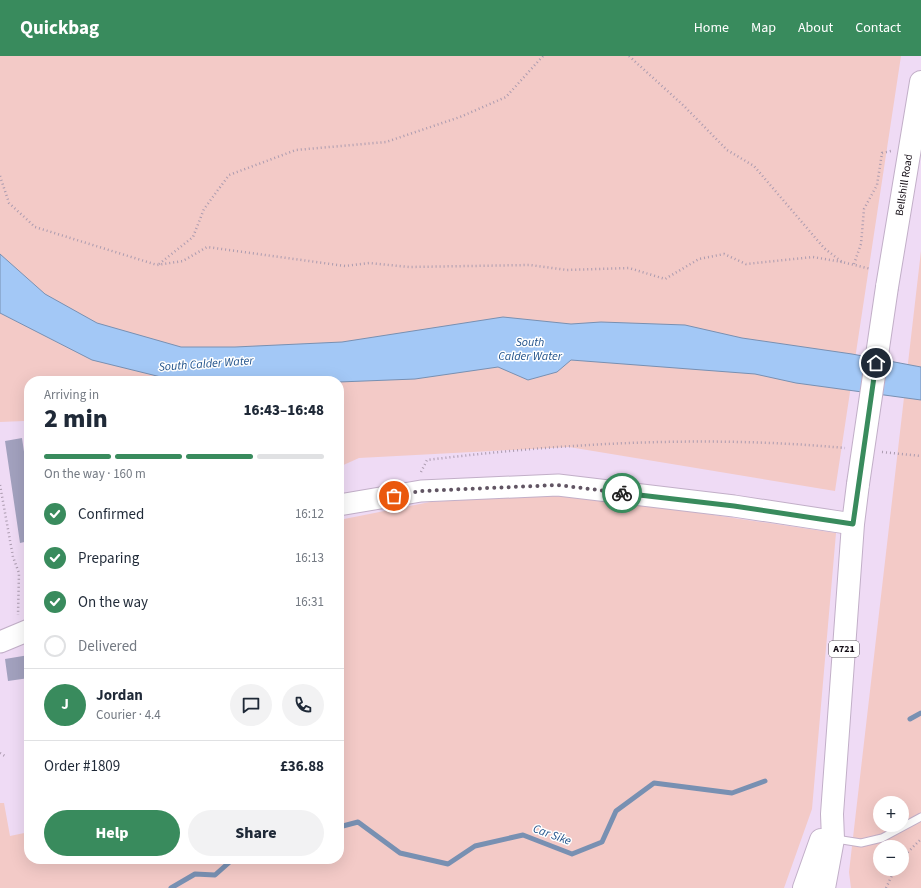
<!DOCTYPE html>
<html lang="en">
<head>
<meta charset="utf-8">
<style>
	:root { --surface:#fff; --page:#f2f2f3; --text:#1f2937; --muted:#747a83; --line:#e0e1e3; --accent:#398b5d }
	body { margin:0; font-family:"Source Sans 3",sans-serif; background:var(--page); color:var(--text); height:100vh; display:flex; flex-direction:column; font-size:15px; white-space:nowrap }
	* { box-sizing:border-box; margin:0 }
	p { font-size:13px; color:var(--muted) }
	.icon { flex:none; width:22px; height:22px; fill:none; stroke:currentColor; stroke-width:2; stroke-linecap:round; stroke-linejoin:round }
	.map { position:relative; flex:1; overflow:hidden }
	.sheet { position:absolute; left:24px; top:320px; width:320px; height:488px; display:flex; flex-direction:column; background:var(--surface); border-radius:16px; box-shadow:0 4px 16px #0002 }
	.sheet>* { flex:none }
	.buttons { position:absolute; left:873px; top:740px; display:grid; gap:8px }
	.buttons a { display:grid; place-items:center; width:36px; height:36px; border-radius:50%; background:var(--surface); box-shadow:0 4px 16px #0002; font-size:20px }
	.pin { position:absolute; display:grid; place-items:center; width:34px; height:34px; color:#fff; margin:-17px; border:2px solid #fff; border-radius:50%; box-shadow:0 1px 4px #0007 }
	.courier { position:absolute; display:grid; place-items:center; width:40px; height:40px; margin:-20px; border:3px solid #398b5d; border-radius:50%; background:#fff; color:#222; box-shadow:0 1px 5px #0007 }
	.headline em { font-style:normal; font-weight:800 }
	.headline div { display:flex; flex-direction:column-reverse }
	.headline { display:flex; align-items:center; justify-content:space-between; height:68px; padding:0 20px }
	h1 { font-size:26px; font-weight:800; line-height:30px }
	.bar { display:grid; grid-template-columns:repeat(4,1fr); gap:6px 4px; align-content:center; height:48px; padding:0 20px }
	.bar i { height:5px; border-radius:3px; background:var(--line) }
	.bar .on { background:var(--accent) }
	.bar p { grid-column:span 4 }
	.line { display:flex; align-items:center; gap:10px; padding:0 20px; border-top:1px solid var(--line) }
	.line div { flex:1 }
	.round { display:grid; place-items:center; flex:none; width:42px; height:42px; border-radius:21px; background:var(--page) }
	ol { padding:0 20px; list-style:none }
	li { display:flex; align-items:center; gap:12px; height:44px }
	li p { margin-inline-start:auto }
	li .icon { padding:4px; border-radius:50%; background:var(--accent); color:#fff; stroke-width:4 }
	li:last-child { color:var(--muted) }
	li i { width:22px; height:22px; border:2px solid var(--line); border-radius:50% }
	.button { display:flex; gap:8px; margin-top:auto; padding:8px 20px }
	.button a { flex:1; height:46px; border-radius:24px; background:var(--accent); color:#fff; font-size:16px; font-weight:800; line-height:46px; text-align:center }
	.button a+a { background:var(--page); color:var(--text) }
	header { display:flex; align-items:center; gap:24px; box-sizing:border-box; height:56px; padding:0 20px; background:var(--accent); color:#fff }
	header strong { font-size:19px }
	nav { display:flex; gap:22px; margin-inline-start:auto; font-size:14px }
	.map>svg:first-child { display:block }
	.green { fill:#f3cac7; fill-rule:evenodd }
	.water { fill:#a3c8f6; stroke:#7890b2 }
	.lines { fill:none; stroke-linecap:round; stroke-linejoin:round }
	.stream { stroke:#7890b2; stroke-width:5 }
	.building { fill:#a2a1be }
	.lane-casing { stroke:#c2afc8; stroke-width:9 }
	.secondary-casing { stroke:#c2afc8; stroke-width:23 }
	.primary-casing { stroke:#c2afc8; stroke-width:24 }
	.path { stroke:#ab9baf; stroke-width:2.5; stroke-dasharray:1 3; stroke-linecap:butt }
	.lane { stroke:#fff; stroke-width:7 }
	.secondary { stroke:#fff; stroke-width:21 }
	.primary { stroke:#fff; stroke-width:22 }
	.primary-bridge-casing { stroke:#c2afc8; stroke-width:24; stroke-linecap:butt }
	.primary-bridge { stroke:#fff; stroke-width:22 }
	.done { stroke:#615563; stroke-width:4; stroke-dasharray:0 7.2 }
	.route { stroke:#398b5d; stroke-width:5 }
	.labels { text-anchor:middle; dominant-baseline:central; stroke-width:3; stroke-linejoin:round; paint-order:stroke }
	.shield { fill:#fff; stroke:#5a565b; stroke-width:1 }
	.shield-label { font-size:10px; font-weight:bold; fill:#140d15 }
	.street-label { font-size:11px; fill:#140d15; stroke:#fff }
	.water-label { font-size:12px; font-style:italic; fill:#23548c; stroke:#fff }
</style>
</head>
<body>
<header>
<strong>Quickbag</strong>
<nav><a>Home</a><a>Map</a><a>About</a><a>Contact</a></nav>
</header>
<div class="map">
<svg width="921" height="832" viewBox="0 0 921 832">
	<rect width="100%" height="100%" fill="#efdbf5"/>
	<path class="green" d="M0,0h901l-66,435 -266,-44 -210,11 -20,9v-86h-310v43l-5,-3 -24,1z
		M921,195v637h-70l-2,-16zM880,747h22v22h-22zM880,791h22v22h-22z
		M546,439l93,9 197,29 -24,276 -28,79h-784v-85h4l6,33 19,-4v27h310v-339l91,-18z"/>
	<path class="water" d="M0,198l45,40 52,29 84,24h54l107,-5 161,-25 68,7 30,-2 84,3 57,13 110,16 69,13v33l-125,-17 -41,-9 -184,-14 -14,12 -29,8 -30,-13 -83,12 -76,3 -106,-1 -68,-3 -73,-18 -92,-47z"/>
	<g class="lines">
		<path class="stream" d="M910,663l11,-6
			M339,771l19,-5 42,31 48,11 27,-18 48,-11 49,19 30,-12 14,-31 38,-28 78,10 33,-12
			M171,832l24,-14 20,1 18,-16"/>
	</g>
	<path class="building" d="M22,382l7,48v55l-9,2 -15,-102z
		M29,599v23l-21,3 -3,-22z"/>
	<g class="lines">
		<g class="lane-casing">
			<path id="lane" d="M836,783l25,4 21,-5 39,-21"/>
		</g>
		<g class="secondary-casing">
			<path id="secondary" d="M339,449l82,-14 137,-6 176,21 119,18
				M0,586l29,-12"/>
		</g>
		<g class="primary-casing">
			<path id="primary" d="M887,231l34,-205
				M804,832l17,-48
				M824,832l9,-49 -1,-25 21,-290 5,-40"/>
		</g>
		<path class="path" d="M629,0l55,50 43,44 27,16 70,82 18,14 29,7
			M0,120l9,27 26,24 122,38 26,-4 24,-14 138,19 24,-3 40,4 121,-2 37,5 62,-2 36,11 34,-20 25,-5 22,10 67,-7 29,5
			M159,208l34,-27 11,-28 25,-34 67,-25 90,-8 74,-25 46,-20 37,-41
			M854,208l7,-20 3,-35 13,-24 5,-32 9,-2
			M882,396l39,4
			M421,416l6,-12c138,-17 279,-25 418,-12
			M0,429l13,72 6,16 -1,42
			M0,697l5,3
			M902,802l19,-19
			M886,832l9,-19"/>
		<use href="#lane" class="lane"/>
		<use href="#secondary" class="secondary"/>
		<use href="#primary" class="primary"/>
		<g class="primary-bridge-casing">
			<path id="primary-bridge" d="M858,428l29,-197"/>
		</g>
		<use href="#primary-bridge" class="primary-bridge"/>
	</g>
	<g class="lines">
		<path class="done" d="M394,440l27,-5 137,-6 64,8"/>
		<path class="route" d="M622,437l112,13 119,18 23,-161"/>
	</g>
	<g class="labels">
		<rect class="shield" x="829" y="585" width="30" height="16" rx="3"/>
		<g class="shield-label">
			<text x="844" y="593">A721</text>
		</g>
		<g class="street-label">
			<text transform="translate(904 129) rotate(-81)">Bellshill Road</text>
		</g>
		<g class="water-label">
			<text x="530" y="286">South<tspan x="530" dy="14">Calder Water</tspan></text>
			<text transform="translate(206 308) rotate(-4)">South Calder Water</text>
			<text transform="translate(552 779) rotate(20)">Car Sike</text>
		</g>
	</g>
</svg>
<div class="buttons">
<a>+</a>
<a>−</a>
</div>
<div class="pin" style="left:394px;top:440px;background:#ea580c"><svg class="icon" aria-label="bag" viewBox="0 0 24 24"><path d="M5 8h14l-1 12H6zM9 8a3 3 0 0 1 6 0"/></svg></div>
<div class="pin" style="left:876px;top:307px;background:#1f2937"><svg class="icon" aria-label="home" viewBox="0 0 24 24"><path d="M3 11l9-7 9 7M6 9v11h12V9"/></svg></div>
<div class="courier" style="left:622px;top:437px"><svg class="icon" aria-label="bike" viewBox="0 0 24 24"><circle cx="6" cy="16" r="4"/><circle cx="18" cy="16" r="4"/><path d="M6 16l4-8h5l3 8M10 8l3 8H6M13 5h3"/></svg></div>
<section class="sheet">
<div class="headline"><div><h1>2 min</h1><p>Arriving in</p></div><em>16:43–16:48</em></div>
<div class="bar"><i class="on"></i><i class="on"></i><i class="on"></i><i></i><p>On the way · 160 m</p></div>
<ol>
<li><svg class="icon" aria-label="check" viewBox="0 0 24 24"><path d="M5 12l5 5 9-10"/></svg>Confirmed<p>16:12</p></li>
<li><svg class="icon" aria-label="check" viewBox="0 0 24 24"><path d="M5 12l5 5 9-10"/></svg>Preparing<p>16:13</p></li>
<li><svg class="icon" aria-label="check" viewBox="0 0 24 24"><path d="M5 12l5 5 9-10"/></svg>On the way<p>16:31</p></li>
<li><i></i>Delivered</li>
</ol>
<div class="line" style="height:72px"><b class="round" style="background:var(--accent);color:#fff">J</b><div><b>Jordan</b><p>Courier · 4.4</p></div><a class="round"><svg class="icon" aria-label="chat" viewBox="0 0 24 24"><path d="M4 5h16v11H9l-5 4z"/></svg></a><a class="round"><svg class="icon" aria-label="phone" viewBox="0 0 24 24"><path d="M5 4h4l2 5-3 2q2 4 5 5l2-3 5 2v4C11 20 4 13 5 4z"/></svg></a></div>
<div class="line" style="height:52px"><div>Order #1809</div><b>£36.88</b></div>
<div class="button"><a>Help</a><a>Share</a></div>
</section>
</div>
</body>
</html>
